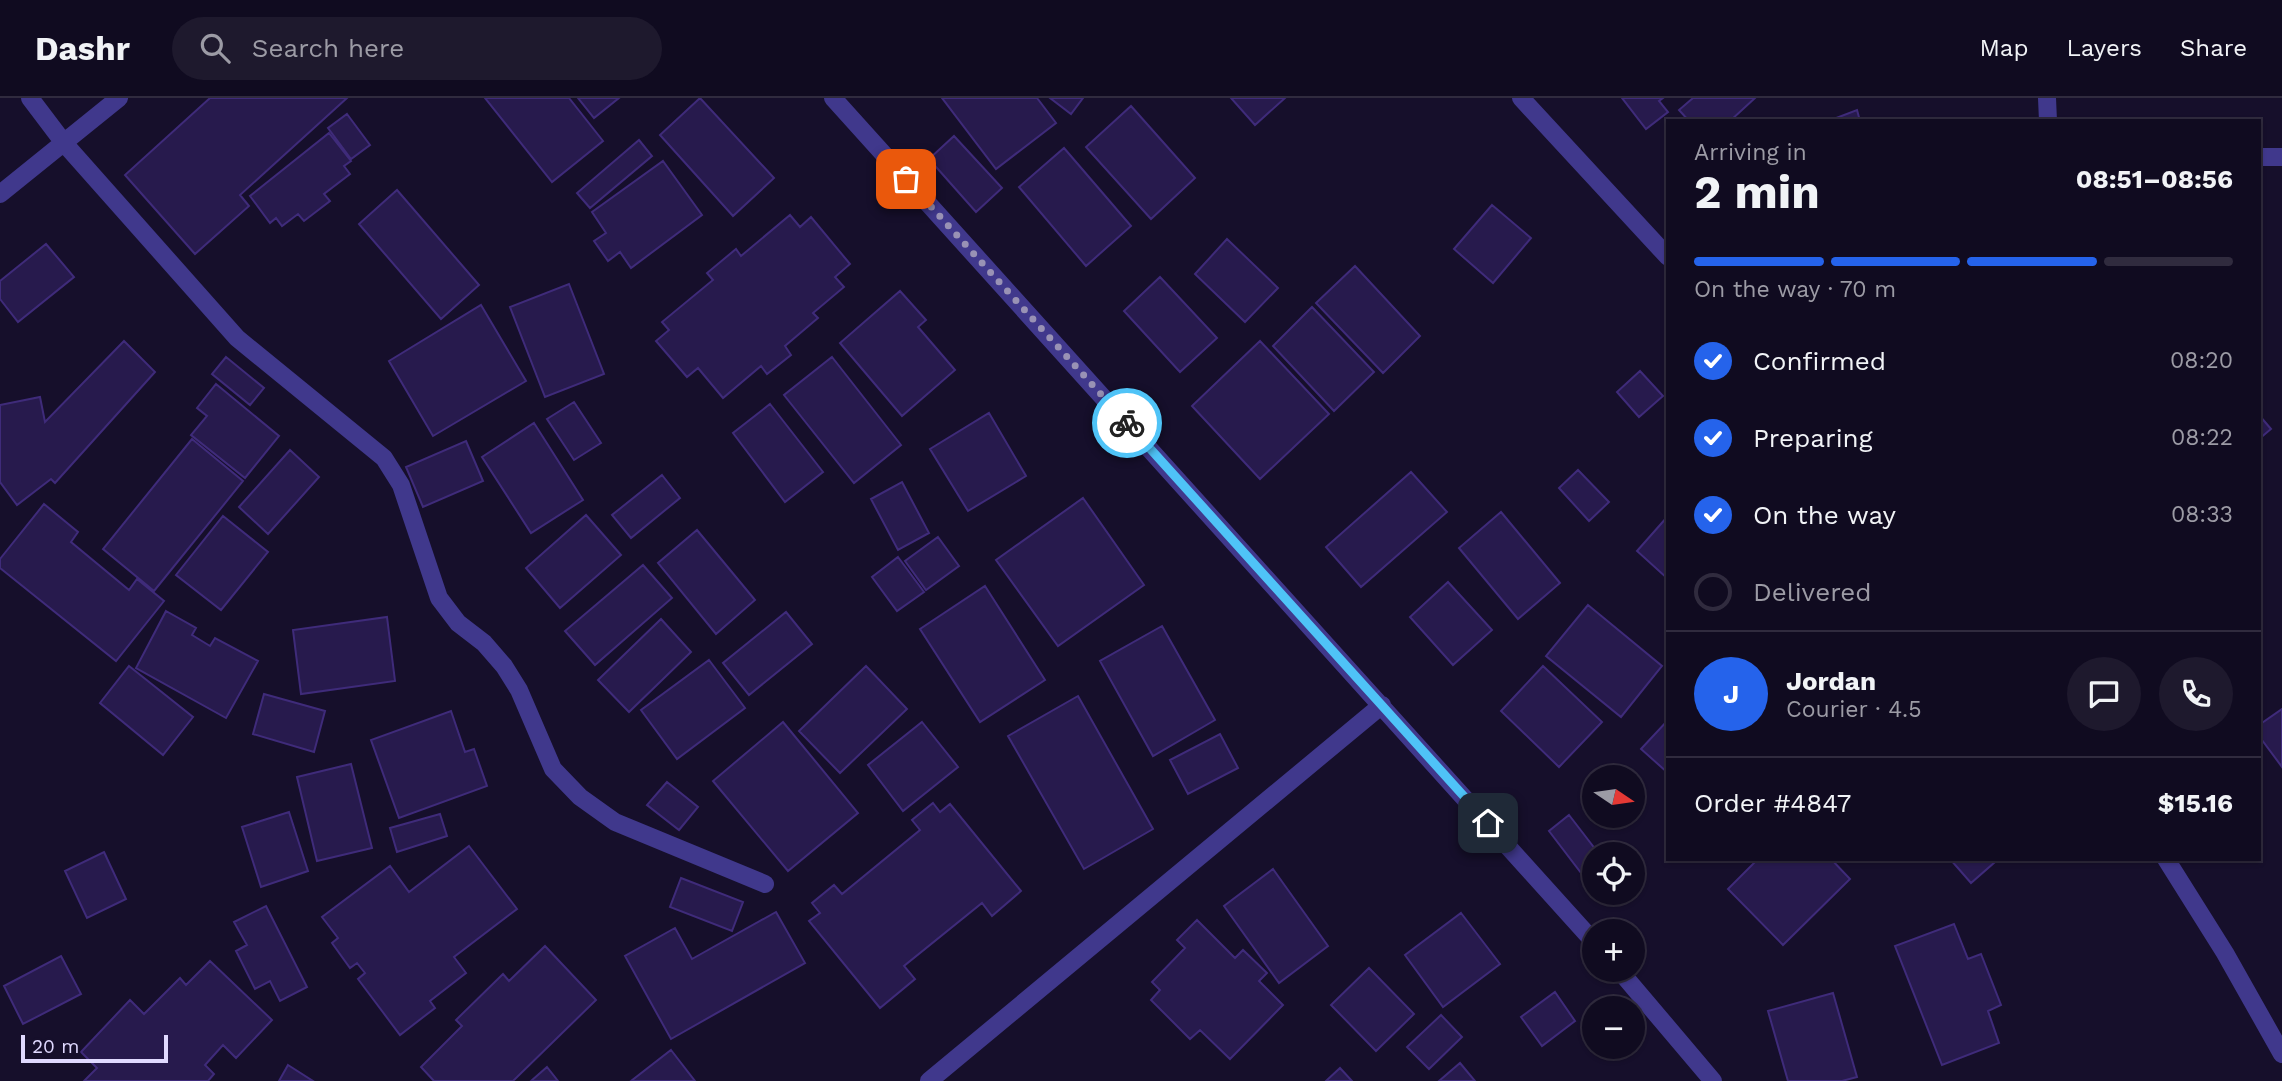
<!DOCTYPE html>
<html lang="en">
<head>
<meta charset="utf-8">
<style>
	:root { --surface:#100b20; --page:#1e192d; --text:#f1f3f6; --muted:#9c9ba5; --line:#302b3e; --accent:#2563eb }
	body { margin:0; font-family:"Work Sans",sans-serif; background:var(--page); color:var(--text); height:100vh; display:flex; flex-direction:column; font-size:26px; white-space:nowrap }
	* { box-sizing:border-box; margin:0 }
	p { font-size:23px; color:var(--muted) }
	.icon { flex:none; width:38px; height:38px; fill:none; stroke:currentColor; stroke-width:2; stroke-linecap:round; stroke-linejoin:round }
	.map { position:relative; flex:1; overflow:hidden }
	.sheet { position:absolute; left:1666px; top:21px; width:595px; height:742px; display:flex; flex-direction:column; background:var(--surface); border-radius:0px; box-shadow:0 2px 5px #0004,0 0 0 2px var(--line) }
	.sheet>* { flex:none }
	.needle { width:46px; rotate:103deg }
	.tools { position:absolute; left:1582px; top:667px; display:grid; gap:14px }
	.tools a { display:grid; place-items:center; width:63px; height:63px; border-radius:50%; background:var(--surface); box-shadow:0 2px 5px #0004,0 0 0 2px var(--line); font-size:35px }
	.scale { position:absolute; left:21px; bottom:18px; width:147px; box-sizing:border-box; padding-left:7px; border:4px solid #e0d9ff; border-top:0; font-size:19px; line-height:24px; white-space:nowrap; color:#e0d9ff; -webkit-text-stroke:5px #160f2b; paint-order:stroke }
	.pin { position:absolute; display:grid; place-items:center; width:60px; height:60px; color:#fff; margin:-30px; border-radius:14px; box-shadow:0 4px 10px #0006 }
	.courier { position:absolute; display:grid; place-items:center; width:70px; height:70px; margin:-35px; border:5px solid #4fc3f7; border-radius:50%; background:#fff; color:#222; box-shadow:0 2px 9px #0007 }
	.summary em { font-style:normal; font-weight:700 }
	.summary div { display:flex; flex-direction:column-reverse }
	.summary { display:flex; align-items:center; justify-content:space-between; height:119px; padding:0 28px }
	h1 { font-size:46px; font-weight:700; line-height:52px }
	.bar { display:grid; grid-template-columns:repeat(4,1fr); gap:10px 7px; align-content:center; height:84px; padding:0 28px }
	.bar i { height:9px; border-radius:5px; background:var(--line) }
	.bar .on { background:var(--accent) }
	.bar p { grid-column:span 4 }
	.line { display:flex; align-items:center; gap:18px; padding:0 28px; border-top:2px solid var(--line) }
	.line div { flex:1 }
	.round { display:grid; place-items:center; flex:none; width:74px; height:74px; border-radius:37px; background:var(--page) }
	ol { padding:0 28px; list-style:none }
	li { display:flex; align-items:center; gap:21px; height:77px }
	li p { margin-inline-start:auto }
	li .icon { padding:7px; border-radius:50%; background:var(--accent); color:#fff; stroke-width:4 }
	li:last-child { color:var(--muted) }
	li i { width:38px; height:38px; border:4px solid var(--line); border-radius:50% }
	header { display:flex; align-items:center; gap:42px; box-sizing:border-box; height:98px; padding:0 35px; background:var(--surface); border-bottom:2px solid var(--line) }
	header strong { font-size:33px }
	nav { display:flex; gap:38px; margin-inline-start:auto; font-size:24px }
	.search { width:490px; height:63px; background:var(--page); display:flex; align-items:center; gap:18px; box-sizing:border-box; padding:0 24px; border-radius:38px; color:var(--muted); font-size:26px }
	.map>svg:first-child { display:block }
	.building { fill:#271a4d; stroke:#3f2b7a; stroke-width:2 }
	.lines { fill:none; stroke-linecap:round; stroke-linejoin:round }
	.minor { stroke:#40388c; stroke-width:18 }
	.done { stroke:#9992b5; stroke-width:7; stroke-dasharray:0 12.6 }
	.route { stroke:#4fc3f7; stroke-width:9 }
</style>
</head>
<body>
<header>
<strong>Dashr</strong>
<div class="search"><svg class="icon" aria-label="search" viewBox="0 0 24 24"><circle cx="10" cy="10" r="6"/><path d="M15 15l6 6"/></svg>Search here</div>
<nav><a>Map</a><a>Layers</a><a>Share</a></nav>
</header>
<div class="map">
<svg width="2282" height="983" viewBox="0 0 2282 983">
	<rect width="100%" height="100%" fill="#160f2b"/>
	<path class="building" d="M210,0h137l-107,97 9,11 -54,48 -70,-79z
		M485,0h84l34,43 -51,41z
		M578,0h41l-25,20z
		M700,0l74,80 -41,38 -73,-81z
		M942,0h95l19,25 -60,46z
		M1050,0h33l-12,16z
		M1231,0h54l-30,27z
		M1622,0h41l-4,3 9,11 -22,17z
		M1693,0h62l-25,23h-41l-10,-11z
		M1131,8l64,72 -44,41 -65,-72z
		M1857,12l3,11h-29v-1z
		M347,16l23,31 -19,14 -23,-31z
		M329,35l22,28 -7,5 6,8 -26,20 6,7 -26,20 -6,-7 -16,12 -6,-8 -6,5 -20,-27z
		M954,38l48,52 -26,24 -47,-53z
		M639,42l13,16 -62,52 -13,-15z
		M1064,50l67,78 -45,40 -67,-79z
		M663,63l39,54 -71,53 -11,-16 -12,9 -14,-20 12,-8 -14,-21z
		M397,92l82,95 -38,34 -82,-95z
		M1492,107l39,33 -38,45 -39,-34z
		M790,117l10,12 11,-10 39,47 -15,13 9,10 -31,26 5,5 -33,28 6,9 -24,19 -6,-8 -38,32 -25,-30 -11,9 -31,-36 13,-11 -7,-8 51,-42 -6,-7 29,-24 5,7z
		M1227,141l51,49 -33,34 -50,-48z
		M46,146l28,33 -56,45 -18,-23v-18z
		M1355,168l65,70 -37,37 -67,-70z
		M1160,179l57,61 -37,34 -56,-61z
		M569,186l35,90 -59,23 -35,-90z
		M900,193l26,29 -8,7 37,43 -53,46 -62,-73z
		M481,207l45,76 -93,55 -44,-75z
		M1312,209l62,65 -40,39 -61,-65z
		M124,243l31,31 -100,111 -4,-4 -34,26 -17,-23v-77l40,-8 5,25z
		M1260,243l69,73 -69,65 -68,-73z
		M226,259l38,31 -14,17 -38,-31z
		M832,259l69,88 -47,38 -70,-88z
		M1640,273l23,25 -24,21 -22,-25z
		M216,286l63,52 -34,42 -54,-43 16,-19 -10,-8z
		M574,304l27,41 -27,17 -27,-41z
		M770,306l53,68 -38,30 -52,-69z
		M989,315l37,63 -58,35 -38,-62z
		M2259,317l12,14 -12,10z
		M534,325l49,77 -52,33 -49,-76z
		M192,341l51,42 -89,110 -51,-42z
		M466,343l17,40 -60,26 -17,-40z
		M290,352l29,27 -51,57 -29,-27z
		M1578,372l31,32 -20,19 -30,-33z
		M1411,374l36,40 -86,75 -35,-40z
		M662,377l18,23 -49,40 -19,-23z
		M902,384l27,51 -31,17 -27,-51z
		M1083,400l61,87 -86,61 -62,-86z
		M44,406l34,28 -7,10 58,48 8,-11 27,22 -48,60 -116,-93v-9z
		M1501,414l59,71 -42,36 -59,-71z
		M586,417l35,40 -61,53 -34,-40z
		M223,418l45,36 -47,58 -45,-35z
		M1668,418v63l-31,-28z
		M697,432l58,70 -39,34 -58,-71z
		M938,439l21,29 -33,24 -21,-29z
		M898,459l26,35 -27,19 -25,-34z
		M643,467l29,33 -77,67 -30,-34z
		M1448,484l44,48 -39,35 -43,-48z
		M985,488l60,94 -65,42 -60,-93z
		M1588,507l74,61 -41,51 -75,-61z
		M166,513l30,17 -4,7 18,11 5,-8 43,23 -32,57 -90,-50z
		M786,514l26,32 -63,51 -26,-32z
		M387,519l8,64 -94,13 -8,-64z
		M661,521l30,33 -62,60 -31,-32z
		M1162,528l53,94 -62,36 -53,-95z
		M709,562l36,48 -68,51 -36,-49z
		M129,568l64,51 -30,38 -63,-52z
		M866,568l41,43 -67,64 -41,-42z
		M1543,568l59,56 -43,45 -58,-56z
		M264,596l61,17 -11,41 -61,-18z
		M1078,598l75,133 -69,40 -76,-133z
		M2282,611v58l-23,-31v-11z
		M451,613l14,41 9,-3 13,37 -88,32 -28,-78z
		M1668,622v53l-27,-24z
		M783,624l75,91 -70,58 -75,-90z
		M922,624l36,45 -55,44 -35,-46z
		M1220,636l18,34 -50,26 -18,-34z
		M351,666l21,84 -55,13 -20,-84z
		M667,684l31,25 -19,23 -32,-25z
		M933,705l7,9 10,-8 71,87 -29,25 -10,-13 -78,63 11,13 -35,29 -71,-87 11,-8 -8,-10 22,-18 8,9 78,-64 -8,-10z
		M289,714l19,59 -47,16 -19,-60z
		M440,716l7,22 -50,16 -7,-24z
		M1569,717l30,39h-5v23l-6,5 -39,-51z
		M469,748l48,63 -63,48 12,16 -36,28 5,7 -35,27 -42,-56 7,-6 -8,-10 -7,5 -18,-25 6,-5 -16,-21 68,-51 19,26z
		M104,754l22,47 -39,19 -22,-47z
		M1758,761h73l19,20 -67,66 -55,-56z
		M1950,761h43l2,3 -24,21z
		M1273,771l55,77 -49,37 -55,-77z
		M681,780l62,24 -11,29 -62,-24z
		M266,808l41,81 -27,14 -10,-20 -15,8 -19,-38 11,-6 -13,-23z
		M776,814l29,51 -134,76 -46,-83 50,-28 17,31z
		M1461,815l39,51 -57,43 -38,-52z
		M1197,822l38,38 8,-8 24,23 -8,8 24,24 -53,54 -30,-29 -10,9 -39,-39 9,-10 -8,-8 33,-34 -8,-8z
		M1954,826l14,35 13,-5 20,51 -13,6 11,32 -57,22 -47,-119z
		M545,848l51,54 -83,81h-79l-13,-14 41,-41 -6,-6 47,-46 6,7z
		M61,858l20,38 -58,30 -19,-38z
		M210,863l62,59 -36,38 -13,-13 -18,20 9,9 -6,7h-124l13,-13 -16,-16 49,-52 14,14 36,-36 6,7z
		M1369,870l45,46 -38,37 -45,-46z
		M1555,894l20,29 -33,25 -21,-29z
		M1833,895l24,84 -15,4h-54l-20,-70z
		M1441,917l21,22 -33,32 -22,-22z
		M671,952l24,31h-64z
		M1460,965l15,18h-36z
		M288,967l25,16h-34z
		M547,969l11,14h-27z
		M1340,970l12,13h-26z"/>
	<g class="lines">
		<path class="minor" d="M30,0l34,45 173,195 147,120 17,27 38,113 19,25 26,20 20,23 15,24 34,79 27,28 35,25 150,62
			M833,0l761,844
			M1521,0l147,159
			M2047,0l1,23
			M2259,59h23
			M0,96l119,-96
			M2166,761l59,94 57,101
			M1619,872l94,111
			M929,983l453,-376"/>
	</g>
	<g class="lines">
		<path class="done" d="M906,81l221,244"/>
		<path class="route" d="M1127,325l361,400"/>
	</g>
</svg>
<div class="tools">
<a><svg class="needle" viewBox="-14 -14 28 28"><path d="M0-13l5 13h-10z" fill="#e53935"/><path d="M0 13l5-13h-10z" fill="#9c9ba5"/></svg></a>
<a><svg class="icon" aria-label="locate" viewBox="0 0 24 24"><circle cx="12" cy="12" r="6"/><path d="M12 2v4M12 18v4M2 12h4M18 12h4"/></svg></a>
<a>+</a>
<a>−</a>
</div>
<div class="scale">20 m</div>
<div class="pin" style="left:906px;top:81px;background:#ea580c"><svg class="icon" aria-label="bag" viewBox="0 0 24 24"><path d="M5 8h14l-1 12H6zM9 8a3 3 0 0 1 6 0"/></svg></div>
<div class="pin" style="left:1488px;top:725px;background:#1f2937"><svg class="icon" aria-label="home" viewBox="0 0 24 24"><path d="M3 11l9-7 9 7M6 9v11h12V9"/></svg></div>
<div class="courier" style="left:1127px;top:325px"><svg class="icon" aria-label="bike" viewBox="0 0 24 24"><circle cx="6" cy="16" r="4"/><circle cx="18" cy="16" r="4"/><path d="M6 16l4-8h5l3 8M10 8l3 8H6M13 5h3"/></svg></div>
<section class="sheet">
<div class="summary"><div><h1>2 min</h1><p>Arriving in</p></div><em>08:51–08:56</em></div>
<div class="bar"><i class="on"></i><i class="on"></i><i class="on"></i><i></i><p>On the way · 70 m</p></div>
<ol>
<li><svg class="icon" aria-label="check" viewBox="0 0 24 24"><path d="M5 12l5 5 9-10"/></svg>Confirmed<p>08:20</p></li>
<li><svg class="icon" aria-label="check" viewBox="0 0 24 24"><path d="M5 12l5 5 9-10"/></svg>Preparing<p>08:22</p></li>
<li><svg class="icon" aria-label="check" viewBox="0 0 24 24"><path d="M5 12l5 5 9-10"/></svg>On the way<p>08:33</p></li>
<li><i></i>Delivered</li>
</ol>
<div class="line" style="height:126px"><b class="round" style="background:var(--accent);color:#fff">J</b><div><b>Jordan</b><p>Courier · 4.5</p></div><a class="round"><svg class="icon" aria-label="chat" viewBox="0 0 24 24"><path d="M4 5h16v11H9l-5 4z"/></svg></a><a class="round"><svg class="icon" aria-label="phone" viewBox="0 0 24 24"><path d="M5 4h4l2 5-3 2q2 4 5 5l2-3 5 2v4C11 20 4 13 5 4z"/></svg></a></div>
<div class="line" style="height:91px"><div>Order #4847</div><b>$15.16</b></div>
</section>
</div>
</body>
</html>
